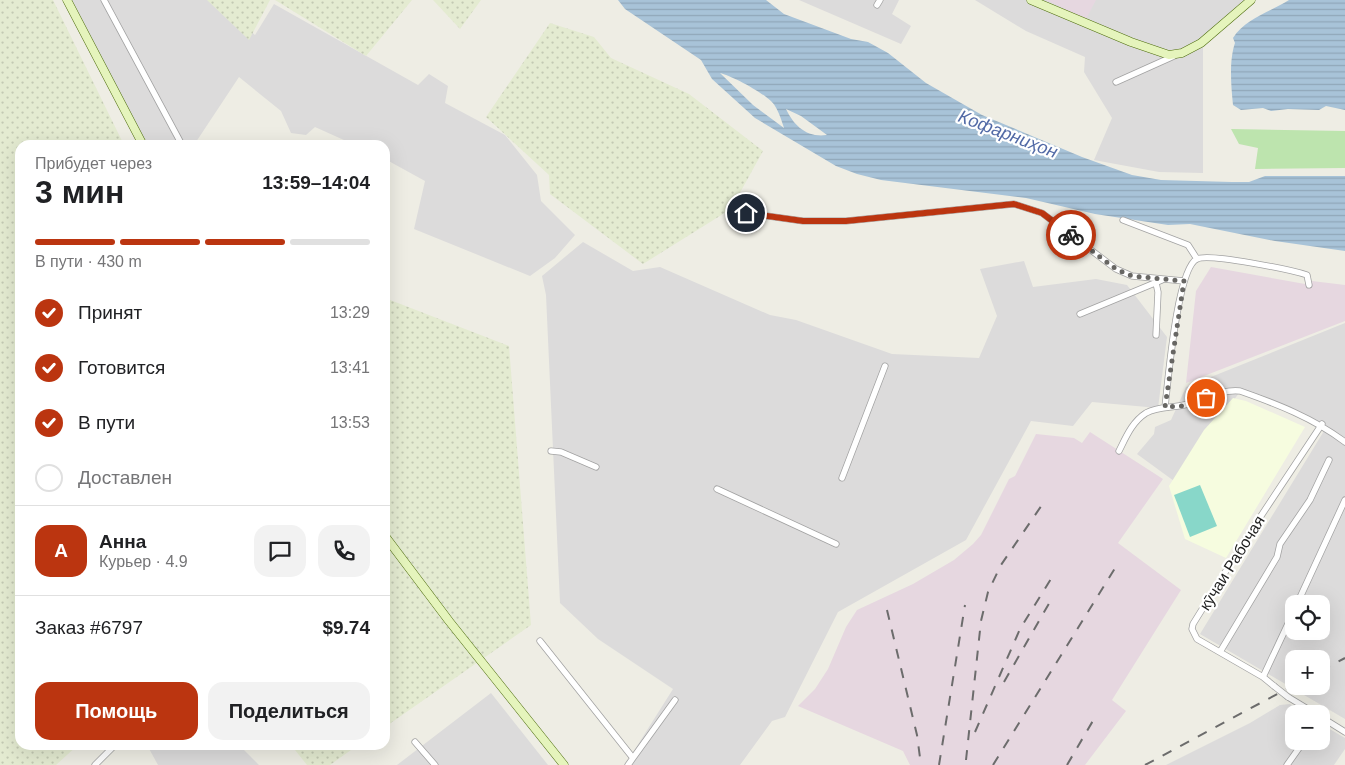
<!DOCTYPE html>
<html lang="ru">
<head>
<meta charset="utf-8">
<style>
	:root { --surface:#fff; --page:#f2f2f2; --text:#202124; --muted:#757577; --line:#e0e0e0; --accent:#bb3510 }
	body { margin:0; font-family:Arial,sans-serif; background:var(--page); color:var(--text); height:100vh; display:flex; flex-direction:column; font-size:19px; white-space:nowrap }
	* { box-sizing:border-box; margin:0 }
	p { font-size:16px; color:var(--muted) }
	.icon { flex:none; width:28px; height:28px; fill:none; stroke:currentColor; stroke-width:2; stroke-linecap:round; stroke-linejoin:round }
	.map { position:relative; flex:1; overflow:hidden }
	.sheet { position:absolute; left:15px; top:140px; width:375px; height:610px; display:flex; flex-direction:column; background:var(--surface); border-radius:15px; box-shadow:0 5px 20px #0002 }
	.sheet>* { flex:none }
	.buttons { position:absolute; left:1285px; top:595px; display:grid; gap:10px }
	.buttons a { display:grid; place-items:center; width:45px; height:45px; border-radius:10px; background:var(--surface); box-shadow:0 5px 20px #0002; font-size:25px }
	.pin { position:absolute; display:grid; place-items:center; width:42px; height:42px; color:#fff; margin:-21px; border:2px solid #fff; border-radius:50%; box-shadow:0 1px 5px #0007 }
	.courier { position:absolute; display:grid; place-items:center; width:50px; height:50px; margin:-25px; border:4px solid #bb3510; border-radius:50%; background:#fff; color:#222; box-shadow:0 1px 6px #0007 }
	.head em { font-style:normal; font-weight:600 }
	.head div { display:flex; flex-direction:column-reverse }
	.head { display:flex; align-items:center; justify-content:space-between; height:85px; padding:0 20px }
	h1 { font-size:32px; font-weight:600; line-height:38px }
	.bar { display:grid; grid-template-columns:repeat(4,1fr); gap:8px 5px; align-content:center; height:60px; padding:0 20px }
	.bar i { height:6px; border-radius:4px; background:var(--line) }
	.bar .current { background:var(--accent) }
	.bar p { grid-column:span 4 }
	.line { display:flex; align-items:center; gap:12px; padding:0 20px; border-top:1px solid var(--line) }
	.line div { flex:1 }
	.round { display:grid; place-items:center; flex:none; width:52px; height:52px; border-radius:15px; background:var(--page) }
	ol { padding:0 20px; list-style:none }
	li { display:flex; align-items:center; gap:15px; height:55px }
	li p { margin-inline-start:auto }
	li .icon { padding:5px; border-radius:50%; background:var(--accent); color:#fff; stroke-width:4 }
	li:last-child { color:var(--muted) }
	li i { width:28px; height:28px; border:2px solid var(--line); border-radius:50% }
	.button { display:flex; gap:10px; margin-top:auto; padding:10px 20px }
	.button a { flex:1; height:58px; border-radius:15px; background:var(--accent); color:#fff; font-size:20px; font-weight:600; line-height:58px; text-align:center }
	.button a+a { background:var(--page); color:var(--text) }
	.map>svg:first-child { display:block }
	.residential { fill:#dcdbdb; fill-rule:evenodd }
	.industrial { fill:#e6d7e0 }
	.education { fill:#f6fcdf }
	.farmland { fill:url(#farmland-dots) }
	.grass { fill:#bde4ae }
	.pitch { fill:#88d7c9 }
	.water { fill:url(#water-rules); fill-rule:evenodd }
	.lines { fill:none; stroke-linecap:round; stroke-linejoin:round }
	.street-casing { stroke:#a2a2a2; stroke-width:7 }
	.secondary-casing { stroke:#4d6c0d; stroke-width:9 }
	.street { stroke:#fff; stroke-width:5.5 }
	.secondary { stroke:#e5f4bc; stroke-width:8 }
	.rail { stroke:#6c6c6c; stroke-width:2; stroke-dasharray:10 10; stroke-linecap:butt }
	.street-bridge-casing { stroke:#a2a2a2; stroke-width:7; stroke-linecap:butt }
	.street-bridge { stroke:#fff; stroke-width:5.5 }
	.done { stroke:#676663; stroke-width:5; stroke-dasharray:0 9 }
	.route { stroke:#bb3510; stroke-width:6 }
	.labels { text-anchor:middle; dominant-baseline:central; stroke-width:4.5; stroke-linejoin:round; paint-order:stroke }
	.street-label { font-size:16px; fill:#1e1e1e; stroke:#fff }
	.water-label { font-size:18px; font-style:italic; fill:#526aa6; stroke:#fff }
</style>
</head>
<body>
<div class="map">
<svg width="1345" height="765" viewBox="0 0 1345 765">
	<defs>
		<pattern id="farmland-dots" width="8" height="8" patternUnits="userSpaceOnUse" patternTransform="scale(1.25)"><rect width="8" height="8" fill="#e4ebd1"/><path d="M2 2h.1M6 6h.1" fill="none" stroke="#c3c9b3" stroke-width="1.8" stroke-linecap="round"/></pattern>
		<pattern id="water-rules" width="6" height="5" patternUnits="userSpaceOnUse" patternTransform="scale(1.25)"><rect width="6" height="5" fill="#a8c3d8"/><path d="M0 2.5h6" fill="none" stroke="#90a7b9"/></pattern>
	</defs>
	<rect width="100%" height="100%" fill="#eeede4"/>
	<path class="residential" d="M72,0h142l41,35 19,-31 144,81 11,-11 19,12 -3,17 60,32 32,40 4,26 34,34 -20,23 -25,18 -116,-47 11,-48 -40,-22v-14h-30l-40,-18 -9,8 -15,-2 -10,-22 -42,-34 -45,68h-48z
		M799,0h100l-7,14 19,12 -10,18z
		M975,0h272l-44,37v136l-44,-1 -65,-12 18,-42 -28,-46 1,-15 -59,-26z
		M583,242l50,29 27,-4 110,48 26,5 96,34 87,4 18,-42 -17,-47 44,-8 9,26 63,-8 31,6 40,52 -9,71 -66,-6 -19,24 -42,-5 -65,119 -128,72 -53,105 -13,4 -32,44h-115l48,-76 -75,-50 -38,-36 -14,-308 -4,-19z
		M1345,323v396l-145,-85 127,-208 -68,-32 -20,-1 -65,88 -37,-27 17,-20 1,-7 16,-7 15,-33zM1294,604h27v27h-27zM1294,659h27v27h-27z
		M491,693l57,72h-151z
		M1290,704l16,10h-12v27h27v-17l24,14v11l-11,16h-168l84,-42 30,-18z
		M147,745h92l20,20h-101z"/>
	<path class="industrial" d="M1046,0h50l-10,19z
		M1211,267l94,17 6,1 1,-4 33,4v36l-159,62 10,-92z
		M1090,432l73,47 -45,64 63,47 -69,110 14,11 -41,54h-175l-7,-14 -105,-45 17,-17 13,-20 18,-42 11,-17 56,-26 41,-24 19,-16 8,-9 28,-56 6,-3 21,-42 38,4 8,5z"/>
	<path class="education" d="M1233,398l13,3 59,26 -79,131 -41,-19 -16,-53 35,-56z"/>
	<path class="farmland" d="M0,0h53l71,145h-104v600h58l-22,20h-56z
		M207,0h63l-21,40z
		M275,0h137l-46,56z
		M433,0h48l-21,29z
		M550,23l44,14 17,21 78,36 74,57 -32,58 -88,55 -93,-70 -1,-19 -63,-58z
		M385,298l124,48 22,279 -146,102z
		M291,745h67l-28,20h-23z"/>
	<path class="grass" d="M1231,129l114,2v37l-90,1 3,-21 -19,-4z"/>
	<path class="pitch" d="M1200,485l17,41 -27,11 -16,-42z"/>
	<path class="water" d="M618,0h148l18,14 67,25 17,3 20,11 38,30 56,32 100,42 50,18 29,5 71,2h17l16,-6h80v75l-70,-10 -85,-17 -22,1 -73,-11 -69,-16 -145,-18 -24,-6 -21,-8 -81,-48 -43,-39 -11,-19 -76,-51zM720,73c12,3 49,22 55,33 4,6 7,16 9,22l-31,-23zM786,109l15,7 26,19c-20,3 -33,-9 -41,-26z
		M1289,0h56v110l-19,-4 -7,4 -31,-1 -17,2 -8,-3 -22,2 -8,-5c-2,-19 -4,-45 2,-62l-2,-5c12,-19 37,-26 56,-38z"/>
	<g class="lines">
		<g class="street-casing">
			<path id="street" d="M104,0l78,145
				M877,5l3,-5
				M1116,82l58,-26
				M746,213l57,8h43l168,-17 28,9 74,56 16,7 52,5
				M1123,220l65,25 9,14
				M1080,314l82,-34
				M1156,335l2,-43 -2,-9
				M1165,407c3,-25 12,-139 32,-148 12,-6 95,11 110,16l2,10
				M551,451l10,1 35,15
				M1119,451c7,-14 13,-29 27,-38 12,-7 25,-5 38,-8 19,-4 35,-16 56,-14 37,13 73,27 105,51
				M842,478l43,-112
				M717,489l119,55
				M1297,604l48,-104
				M540,641l93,117 42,-58
				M1220,652l57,-95 3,-13 30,-44 19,-40
				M1263,677l-66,-38 -5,-10 1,-5 54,-87 75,-113
				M1274,686l-11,-9 31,-66
				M1288,697l28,17
				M1321,717l24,15
				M415,742l20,23
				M95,765l20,-20
				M628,765l5,-7
				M1287,765l17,-24"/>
		</g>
		<g class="secondary-casing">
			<path id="secondary" d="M67,0l76,145
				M1031,0l100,42 38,13 13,-2 19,-10 50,-43
				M385,536l64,85 115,144"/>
		</g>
		<use href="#street" class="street"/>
		<use href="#secondary" class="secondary"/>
		<path class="rail" d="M887,610l30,125 4,30
			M1321,671l24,-13
			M1004,682l47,-82
			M975,732l45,-103 34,-55
			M966,760l15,-139 7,-29 13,-27 45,-66
			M939,765l26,-160
			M993,765l124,-200
			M1067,765l27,-46
			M1145,765l149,-80"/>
		<g class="street-bridge-casing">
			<path id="street-bridge" d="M1274,686l14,11"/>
		</g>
		<use href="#street-bridge" class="street-bridge"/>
	</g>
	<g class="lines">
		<path class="done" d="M1071,235l45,34 16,7 52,5 -19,126 17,-1 24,-8"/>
		<path class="route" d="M746,213l57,8h43l168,-17 28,9 29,22"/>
	</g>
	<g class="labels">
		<g class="street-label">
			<text transform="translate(1232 563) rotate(-58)">кӯчаи Рабочая</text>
		</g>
		<g class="water-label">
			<text transform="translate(1008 134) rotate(21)">Кофарниҳон</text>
		</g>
	</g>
</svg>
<div class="buttons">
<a><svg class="icon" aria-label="locate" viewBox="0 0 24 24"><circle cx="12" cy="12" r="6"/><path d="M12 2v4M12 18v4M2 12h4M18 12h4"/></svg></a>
<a>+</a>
<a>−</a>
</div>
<div class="pin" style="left:1206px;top:398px;background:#ea580c"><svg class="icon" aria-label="bag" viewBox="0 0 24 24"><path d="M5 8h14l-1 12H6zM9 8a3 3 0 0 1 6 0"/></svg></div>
<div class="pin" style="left:746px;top:213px;background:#1f2937"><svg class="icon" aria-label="home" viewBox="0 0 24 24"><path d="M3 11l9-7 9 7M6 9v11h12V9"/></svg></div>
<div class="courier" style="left:1071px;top:235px"><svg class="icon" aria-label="bike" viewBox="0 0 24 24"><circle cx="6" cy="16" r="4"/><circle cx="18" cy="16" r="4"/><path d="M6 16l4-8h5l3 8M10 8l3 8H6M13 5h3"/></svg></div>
<section class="sheet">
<div class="head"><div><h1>3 мин</h1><p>Прибудет через</p></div><em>13:59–14:04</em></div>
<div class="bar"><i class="current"></i><i class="current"></i><i class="current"></i><i></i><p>В пути · 430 m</p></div>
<ol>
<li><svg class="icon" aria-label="check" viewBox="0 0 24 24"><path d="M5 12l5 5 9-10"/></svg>Принят<p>13:29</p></li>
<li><svg class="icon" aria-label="check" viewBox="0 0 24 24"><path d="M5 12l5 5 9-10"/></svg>Готовится<p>13:41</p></li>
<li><svg class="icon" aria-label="check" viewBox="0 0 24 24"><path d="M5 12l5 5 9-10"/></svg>В пути<p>13:53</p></li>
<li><i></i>Доставлен</li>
</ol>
<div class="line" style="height:90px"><b class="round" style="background:var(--accent);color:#fff">А</b><div><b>Анна</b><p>Курьер · 4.9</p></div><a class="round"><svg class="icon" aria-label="chat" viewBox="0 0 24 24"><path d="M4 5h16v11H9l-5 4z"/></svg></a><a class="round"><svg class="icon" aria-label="phone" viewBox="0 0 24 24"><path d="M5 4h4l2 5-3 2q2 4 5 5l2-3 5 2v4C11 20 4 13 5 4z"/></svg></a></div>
<div class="line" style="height:65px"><div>Заказ #6797</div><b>$9.74</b></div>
<div class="button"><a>Помощь</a><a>Поделиться</a></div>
</section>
</div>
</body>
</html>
